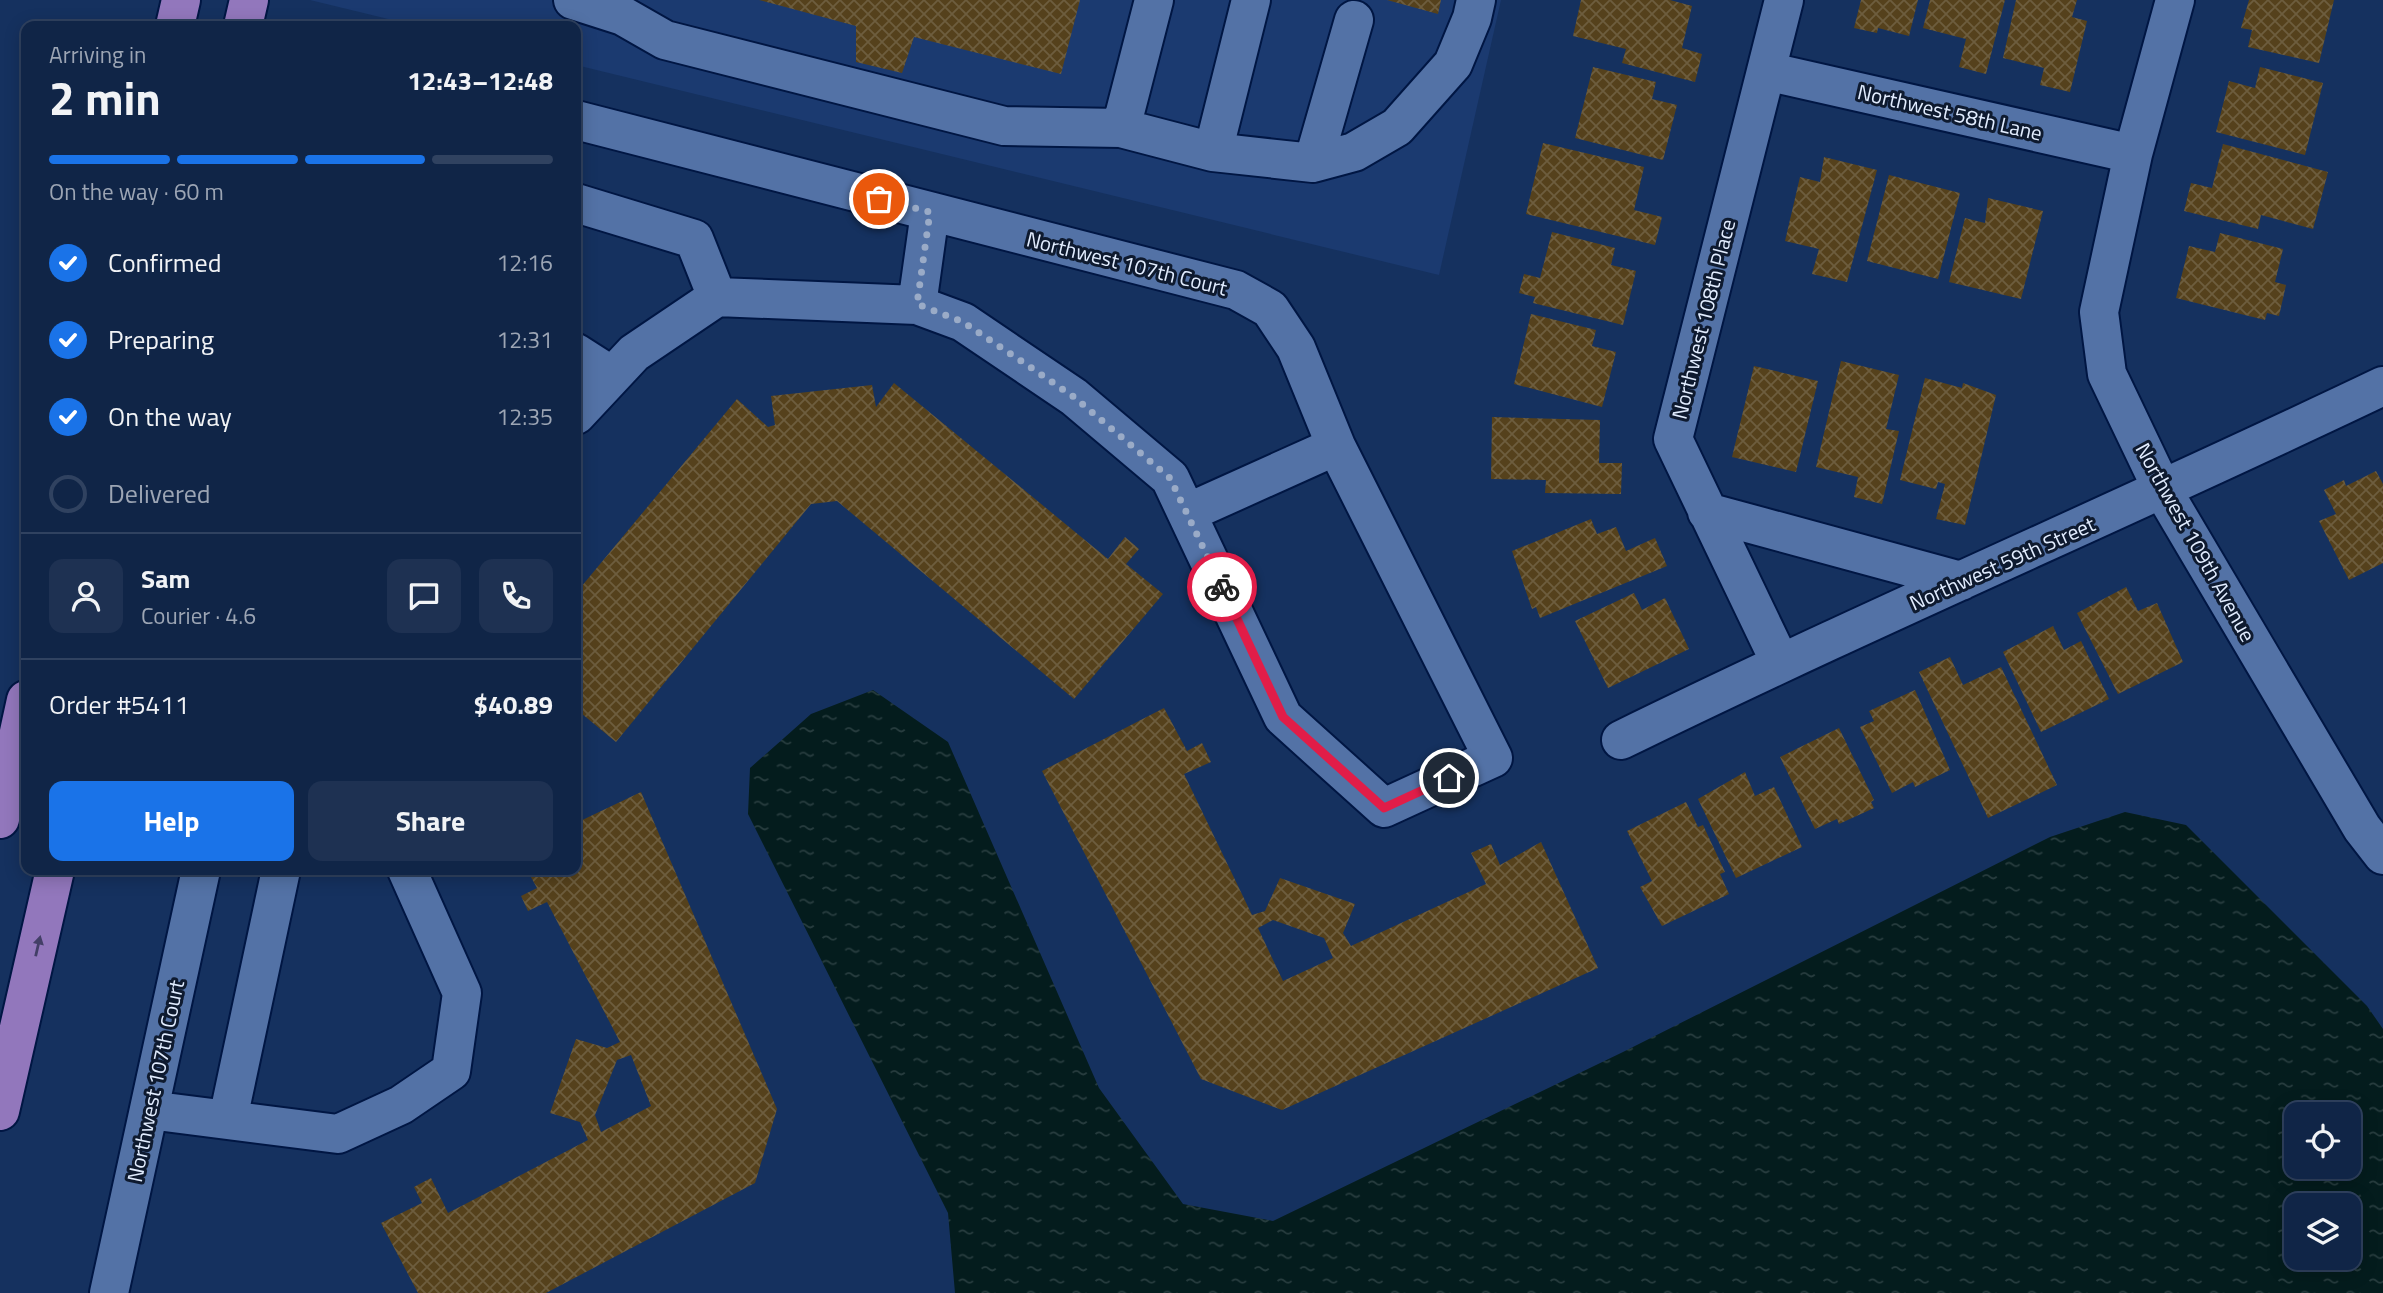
<!DOCTYPE html>
<html lang="en">
<head>
<meta charset="utf-8">
<style>
	:root { --surface:#102547; --page:#1e3152; --text:#f1f3f6; --muted:#9ca5b4; --line:#304260; --accent:#1a73e8 }
	body { margin:0; font-family:"Titillium Web",sans-serif; background:var(--page); color:var(--text); height:100vh; display:flex; flex-direction:column; font-size:26px; white-space:nowrap }
	* { box-sizing:border-box; margin:0 }
	p { font-size:23px; color:var(--muted) }
	.icon { flex:none; width:38px; height:38px; fill:none; stroke:currentColor; stroke-width:2; stroke-linecap:round; stroke-linejoin:round }
	.map { position:relative; flex:1; overflow:hidden }
	.panel { position:absolute; left:21px; top:21px; width:560px; height:854px; display:flex; flex-direction:column; background:var(--surface); border-radius:14px; box-shadow:0 4px 18px #0003,0 0 0 2px var(--line) }
	.panel>* { flex:none }
	.buttons { position:absolute; left:2284px; top:1102px; display:grid; gap:14px }
	.buttons a { display:grid; place-items:center; width:77px; height:77px; border-radius:14px; background:var(--surface); box-shadow:0 4px 18px #0003,0 0 0 2px var(--line); font-size:35px }
	.pin { position:absolute; display:grid; place-items:center; width:60px; height:60px; color:#fff; margin:-30px; border:4px solid #fff; border-radius:50%; box-shadow:0 2px 7px #0007 }
	.courier { position:absolute; display:grid; place-items:center; width:70px; height:70px; margin:-35px; border:5px solid #e11d48; border-radius:50%; background:#fff; color:#222; box-shadow:0 2px 9px #0007 }
	.headline em { font-style:normal; font-weight:700 }
	.headline div { display:flex; flex-direction:column-reverse }
	.headline { display:flex; align-items:center; justify-content:space-between; height:119px; padding:0 28px }
	h1 { font-size:46px; font-weight:700; line-height:52px }
	.bar { display:grid; grid-template-columns:repeat(4,1fr); gap:10px 7px; align-content:center; height:84px; padding:0 28px }
	.bar i { height:9px; border-radius:5px; background:var(--line) }
	.bar .current { background:var(--accent) }
	.bar p { grid-column:span 4 }
	.line { display:flex; align-items:center; gap:18px; padding:0 28px; border-top:2px solid var(--line) }
	.line div { flex:1 }
	.round { display:grid; place-items:center; flex:none; width:74px; height:74px; border-radius:14px; background:var(--page) }
	ol { padding:0 28px; list-style:none }
	li { display:flex; align-items:center; gap:21px; height:77px }
	li p { margin-inline-start:auto }
	li .icon { padding:7px; border-radius:50%; background:var(--accent); color:#fff; stroke-width:4 }
	li:last-child { color:var(--muted) }
	li i { width:38px; height:38px; border:4px solid var(--line); border-radius:50% }
	.cta { display:flex; gap:14px; margin-top:auto; padding:14px 28px }
	.cta a { flex:1; height:80px; border-radius:14px; background:var(--accent); color:#fff; font-size:28px; font-weight:700; line-height:80px; text-align:center }
	.cta a+a { background:var(--page); color:var(--text) }
	.map>svg:first-child { display:block }
	.built { fill:#1b3a70 }
	.water { fill:url(#water-ripples); fill-rule:evenodd }
	.building { fill:url(#building-cross-hatch); fill-rule:evenodd }
	.lines { fill:none; stroke-linecap:round; stroke-linejoin:round }
	.minor-casing { stroke:#001643; stroke-width:42 }
	.major-casing { stroke:#001643; stroke-width:42 }
	.minor { stroke:#5372a6; stroke-width:38 }
	.major { stroke:#9277bc; stroke-width:38 }
	.oneway { fill:#433f67 }
	.done { stroke:#9aabc7; stroke-width:7; stroke-dasharray:0 12.6 }
	.route { stroke:#e11d48; stroke-width:9 }
	.labels { text-anchor:middle; dominant-baseline:central; stroke-width:6; stroke-linejoin:round; paint-order:stroke }
	.street-label { font-size:21px; fill:#e2edff; stroke:#0e1a2f }
</style>
</head>
<body>
<div class="map">
<svg width="2383" height="1293" viewBox="0 0 2383 1293">
	<defs>
		<pattern id="water-ripples" width="26" height="14" patternUnits="userSpaceOnUse" patternTransform="scale(1.75)"><rect width="26" height="14" fill="#041c1d"/><path d="M2 4q2-2 4 0t4 0M15 11q2-2 4 0t4 0" fill="none" stroke="#283d3f"/></pattern>
		<pattern id="building-cross-hatch" width="8" height="8" patternUnits="userSpaceOnUse" patternTransform="scale(1.75)"><rect width="8" height="8" fill="#55411c"/><path d="M0 0l8 8M0 8l8-8" fill="none" stroke="#6d5d3e"/></pattern>
	</defs>
	<rect width="100%" height="100%" fill="#15315f"/>
	<path class="built" d="M310,0h1191l-62,275 -863,-210v-39h-159z"/>
	<path class="water" d="M873,690l75,52 151,346 84,116 90,17 350,-169 427,-215 75,-25 61,13 181,181 16,23v264h-1428l-7,-80 -200,-399 2,-46 61,-54zM2296,1115h52v52h-52zM2296,1206h52v52h-52z"/>
	<path class="building" d="M759,0h321l-19,74 -147,-37 -12,36 -46,-11v-36z
		M1387,0h54l-3,14z
		M1581,0h89l22,6 -10,42 20,6 -7,28 -73,-19 4,-14 -53,-13z
		M1861,0h57l-9,36 -31,-8 -1,5 -23,-5z
		M1930,0h75l-19,74 -27,-7 7,-28 -43,-11z
		M2016,0h61l-5,17 15,4 -17,71 -30,-7 4,-17 -41,-10z
		M2249,0h85l-15,63 -71,-16 4,-17 -11,-2z
		M1593,67l63,15 -4,17 25,6 -14,55 -88,-22z
		M2260,67l63,16 -18,72 -89,-23 13,-51 26,7z
		M1543,143l101,24 -10,43 28,7 -7,28 -129,-31z
		M2223,144l105,28 -15,57 -52,-14 -3,14 -74,-18 7,-28 21,5z
		M1824,157l53,13 -30,112 -35,-8 7,-25 -34,-8 15,-64 20,5z
		M1889,175l71,18 -22,86 -71,-18z
		M1988,198l55,13 -22,88 -72,-17 16,-64 20,5z
		M1552,232l63,16 -4,17 25,6 -13,54 -90,-22 2,-6 -16,-4 5,-19 16,4z
		M2220,233l63,16 -8,33 11,3 -7,31 -12,-3 -2,7 -89,-22 13,-52 26,6z
		M1531,314l65,16 -4,16 24,6 -14,55 -88,-23z
		M1841,361l58,14 -13,54 13,2 -17,73 -28,-7 4,-20 -42,-10z
		M1754,366l64,15 -22,91 -64,-15z
		M1925,378l37,10 1,-5 33,12 -31,130 -29,-6 9,-35 -7,-2 -2,7 -36,-9z
		M894,383l214,176 17,-22 14,12 -13,15 37,30 -89,105 -237,-198 -26,3 -195,238 -40,-33v-116l161,-194 31,28 7,-2 -4,-29 101,-11 4,22z
		M1492,417l108,3 -1,43h23l-1,31 -76,-1 1,-13 -55,-1z
		M2376,471l7,13v79l-34,17 -30,-59 17,-7 -12,-24 20,-10 2,6z
		M1591,519l6,15 19,-7 10,24 29,-13 12,28 -127,52 -4,-11 -4,2 -20,-58z
		M2126,587l12,24 19,-8 26,59 -65,32 -41,-81z
		M1634,593l8,17 23,-12 24,51 -81,39 -33,-67z
		M2053,626l11,24 17,-9 28,58 -68,33 -38,-80z
		M1950,657l13,28 38,-18 56,118 -69,33 -69,-146z
		M1915,690l35,80 -35,17 -2,-5 -21,11 -32,-66 14,-6 -5,-10z
		M1164,708l23,43 15,-8 9,19 -27,12 68,141 13,-4 15,-33 75,26 -12,29 8,13 135,-62 -15,-31 20,-9 9,21 41,-23 57,126 -316,142 -81,-31 -159,-308zM1273,920l51,18 9,20 -50,23 -25,-53z
		M1839,728l35,72 -3,2 3,6 -35,16 -2,-5 -22,10 -35,-72z
		M1745,772l10,24 19,-9 28,60 -66,31 -38,-79z
		M641,792l136,317 -22,74 -209,110h-128l-37,-70 41,-20 -8,-16 17,-9 17,35 140,-73 -8,-18 -30,-9 26,-74 31,9 13,-6 -73,-140 -19,9 -7,-15 16,-8 -10,-18h49v-47zM631,1055l20,51 -50,26 -6,-17 22,-55z
		M1686,802l12,25 5,-2 22,47 -5,2 9,20 -67,32 -22,-39 12,-6 -25,-50z"/>
	<g class="lines">
		<g class="minor-casing">
			<path id="minor" d="M573,0l50,16 42,24 339,86 117,2 92,24 100,11 41,-11 43,-25 56,-63 19,-46 4,-18
				M2175,0l-42,154 -34,158 8,62 56,117 199,337 21,27
				M1766,71l367,83
				M576,120l660,170 34,19 26,39 40,98 157,312 -109,50 -101,-91 -113,-239 -96,-81 -111,-75 -46,-17 -200,-8
				M1121,128l33,-128
				M1213,152l38,-152
				M1313,163l41,-143
				M576,203l118,36 23,58 -83,56 -58,62
				M917,305l13,-93
				M576,353l36,23
				M1707,512l254,69
				M1187,513l149,-67
				M1780,662l-107,-223 111,-439
				M1621,740c251,-123 509,-233 762,-354
				M149,1110l189,24 63,-29 50,-34 11,-78 -55,-123
				M228,1119l53,-249
				M109,1293l92,-423"/>
		</g>
		<g class="major-casing">
			<path id="major" d="M175,26l6,-26
				M243,26l6,-26
				M0,819l26,-119
				M0,1111l55,-241"/>
		</g>
		<use href="#minor" class="minor"/>
		<use href="#major" class="major"/>
	</g>
	<defs><path id="oneway-solid" d="M-6-.8H1V-3.2L6.5 0L1 3.2V.8H-6Z" transform="scale(1.75)"/></defs>
	<use class="oneway" href="#oneway-solid" transform="translate(38 946) rotate(-77)"/>
	<g class="lines">
		<path class="done" d="M879,199l51,13 -13,92 46,18 67,45 44,30 96,81 52,109"/>
		<path class="route" d="M1222,587l61,130 101,91 65,-30"/>
	</g>
	<g class="labels">
		<g class="street-label">
			<text transform="translate(1950 112) rotate(13)">Northwest 58th Lane</text>
			<text transform="translate(1127 263) rotate(14)">Northwest 107th Court</text>
			<text transform="translate(1703 319) rotate(-76)">Northwest 108th Place</text>
			<text transform="translate(2196 542) rotate(61)">Northwest 109th Avenue</text>
			<text transform="translate(2002 563) rotate(-24)">Northwest 59th Street</text>
			<text transform="translate(155 1081) rotate(-78)">Northwest 107th Court</text>
		</g>
	</g>
</svg>
<div class="buttons">
<a><svg class="icon" aria-label="locate" viewBox="0 0 24 24"><circle cx="12" cy="12" r="6"/><path d="M12 2v4M12 18v4M2 12h4M18 12h4"/></svg></a>
<a><svg class="icon" aria-label="layers" viewBox="0 0 24 24"><path d="M12 4l9 5-9 5-9-5zM3 14l9 5 9-5"/></svg></a>
</div>
<div class="pin" style="left:879px;top:199px;background:#ea580c"><svg class="icon" aria-label="bag" viewBox="0 0 24 24"><path d="M5 8h14l-1 12H6zM9 8a3 3 0 0 1 6 0"/></svg></div>
<div class="pin" style="left:1449px;top:778px;background:#1f2937"><svg class="icon" aria-label="home" viewBox="0 0 24 24"><path d="M3 11l9-7 9 7M6 9v11h12V9"/></svg></div>
<div class="courier" style="left:1222px;top:587px"><svg class="icon" aria-label="bike" viewBox="0 0 24 24"><circle cx="6" cy="16" r="4"/><circle cx="18" cy="16" r="4"/><path d="M6 16l4-8h5l3 8M10 8l3 8H6M13 5h3"/></svg></div>
<section class="panel">
<div class="headline"><div><h1>2 min</h1><p>Arriving in</p></div><em>12:43–12:48</em></div>
<div class="bar"><i class="current"></i><i class="current"></i><i class="current"></i><i></i><p>On the way · 60 m</p></div>
<ol>
<li><svg class="icon" aria-label="check" viewBox="0 0 24 24"><path d="M5 12l5 5 9-10"/></svg>Confirmed<p>12:16</p></li>
<li><svg class="icon" aria-label="check" viewBox="0 0 24 24"><path d="M5 12l5 5 9-10"/></svg>Preparing<p>12:31</p></li>
<li><svg class="icon" aria-label="check" viewBox="0 0 24 24"><path d="M5 12l5 5 9-10"/></svg>On the way<p>12:35</p></li>
<li><i></i>Delivered</li>
</ol>
<div class="line" style="height:126px"><a class="round"><svg class="icon" aria-label="person" viewBox="0 0 24 24"><circle cx="12" cy="8" r="4"/><path d="M4 21q1-7 8-7t8 7"/></svg></a><div><b>Sam</b><p>Courier · 4.6</p></div><a class="round"><svg class="icon" aria-label="chat" viewBox="0 0 24 24"><path d="M4 5h16v11H9l-5 4z"/></svg></a><a class="round"><svg class="icon" aria-label="phone" viewBox="0 0 24 24"><path d="M5 4h4l2 5-3 2q2 4 5 5l2-3 5 2v4C11 20 4 13 5 4z"/></svg></a></div>
<div class="line" style="height:91px"><div>Order #5411</div><b>$40.89</b></div>
<div class="cta"><a>Help</a><a>Share</a></div>
</section>
</div>
</body>
</html>
